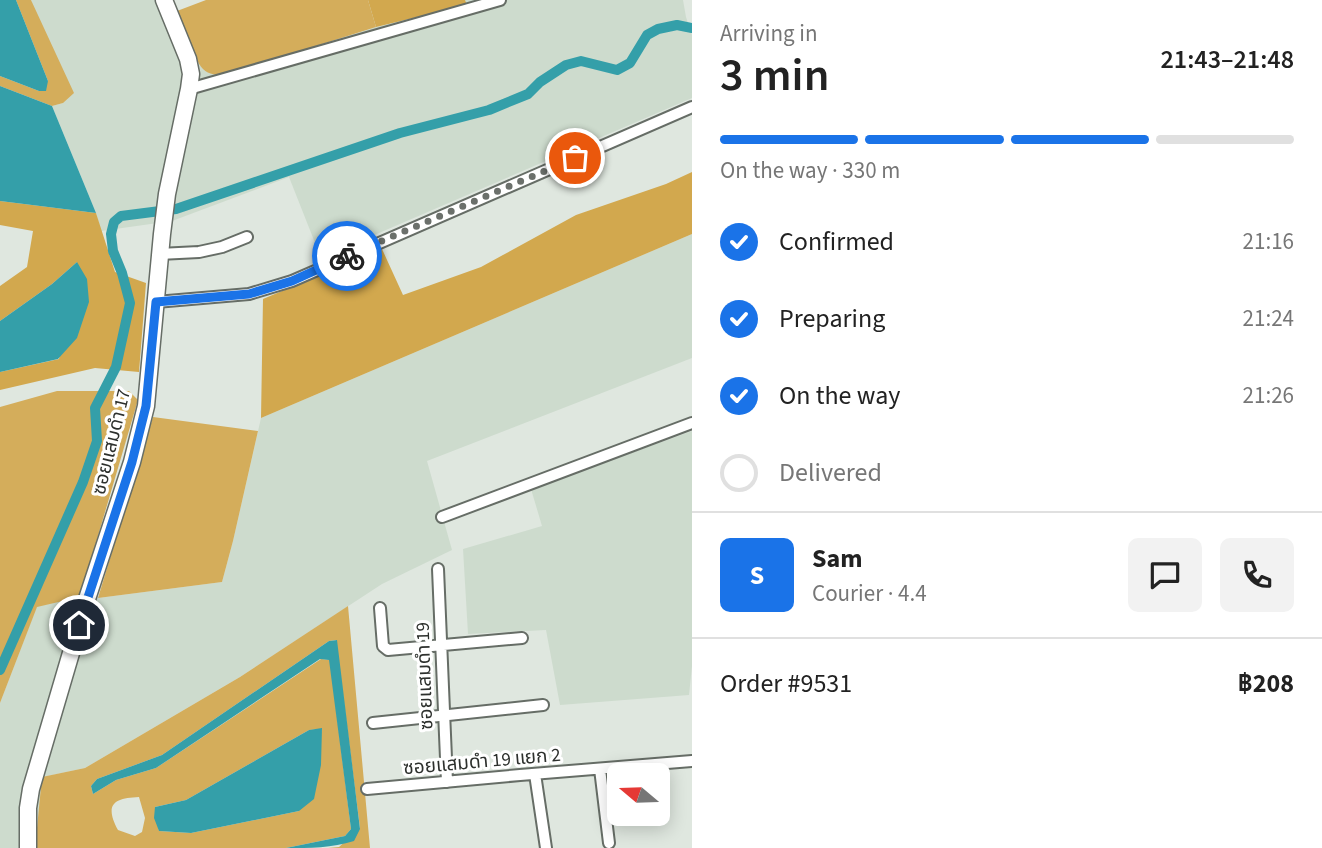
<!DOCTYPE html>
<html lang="en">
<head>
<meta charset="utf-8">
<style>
	:root { --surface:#fff; --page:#f2f2f2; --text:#222; --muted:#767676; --line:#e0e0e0; --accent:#1a73e8 }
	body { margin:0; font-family:"Source Sans 3","Noto Sans Thai",sans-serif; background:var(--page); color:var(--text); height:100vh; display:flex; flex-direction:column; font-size:26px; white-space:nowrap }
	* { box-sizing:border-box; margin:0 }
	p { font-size:23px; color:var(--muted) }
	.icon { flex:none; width:38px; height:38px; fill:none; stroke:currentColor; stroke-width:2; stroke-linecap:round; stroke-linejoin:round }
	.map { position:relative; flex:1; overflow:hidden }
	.details { display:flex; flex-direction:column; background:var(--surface); width:630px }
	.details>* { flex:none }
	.needle { width:46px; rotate:289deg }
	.buttons { position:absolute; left:607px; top:763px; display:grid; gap:14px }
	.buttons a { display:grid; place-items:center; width:63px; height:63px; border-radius:10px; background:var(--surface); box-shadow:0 4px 18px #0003; font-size:35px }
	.pin { position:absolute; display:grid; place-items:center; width:60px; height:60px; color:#fff; margin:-30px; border:4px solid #fff; border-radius:50%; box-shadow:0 2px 7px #0007 }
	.courier { position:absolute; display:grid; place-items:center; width:70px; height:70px; margin:-35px; border:5px solid #1a73e8; border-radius:50%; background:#fff; color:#222; box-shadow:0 2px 9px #0007 }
	.headline em { font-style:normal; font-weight:600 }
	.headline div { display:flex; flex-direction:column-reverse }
	.headline { display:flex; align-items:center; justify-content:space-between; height:119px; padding:0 28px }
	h1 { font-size:46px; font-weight:600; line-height:52px }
	.bar { display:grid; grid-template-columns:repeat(4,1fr); gap:10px 7px; align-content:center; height:84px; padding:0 28px }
	.bar i { height:9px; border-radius:5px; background:var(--line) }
	.bar .on { background:var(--accent) }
	.bar p { grid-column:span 4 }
	.line { display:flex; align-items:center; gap:18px; padding:0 28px; border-top:2px solid var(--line) }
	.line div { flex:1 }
	.round { display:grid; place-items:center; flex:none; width:74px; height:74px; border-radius:10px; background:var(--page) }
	ol { padding:0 28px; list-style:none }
	li { display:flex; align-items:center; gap:21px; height:77px }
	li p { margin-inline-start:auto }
	li .icon { padding:7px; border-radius:50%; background:var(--accent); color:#fff; stroke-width:4 }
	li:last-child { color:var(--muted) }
	li i { width:38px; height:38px; border:4px solid var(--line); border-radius:50% }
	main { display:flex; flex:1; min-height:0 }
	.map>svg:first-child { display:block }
	.built { fill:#cddbcd }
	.green { fill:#d4ad5b; fill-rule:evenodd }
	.forest { fill:#d2a84e }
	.water { fill:#349fa9 }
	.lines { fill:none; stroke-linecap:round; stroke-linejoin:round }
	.canal { stroke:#349fa9; stroke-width:10 }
	.street-casing { stroke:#666d66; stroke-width:14 }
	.secondary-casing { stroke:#666d66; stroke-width:19 }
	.street { stroke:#fff; stroke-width:10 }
	.secondary { stroke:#fff; stroke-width:16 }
	.done { stroke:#6b706b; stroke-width:7; stroke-dasharray:0 12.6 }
	.route { stroke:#1a73e8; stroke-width:9 }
	.labels { text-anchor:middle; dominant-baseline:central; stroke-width:6; stroke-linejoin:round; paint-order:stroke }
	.street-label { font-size:19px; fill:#2d302d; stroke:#fff }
</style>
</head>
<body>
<main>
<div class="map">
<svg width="692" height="848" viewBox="0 0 692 848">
	<rect width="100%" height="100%" fill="#dfe7df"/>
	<path class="built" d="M31,0h142l23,57 8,12 8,5 12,1 152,-48 90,-22 -1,-5h218l3,17 6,18v63l-371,160 -32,-81 -117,44 -71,10 -5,-18 -44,-107 11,-3z
		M692,234v124l-265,103 25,89 -70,34 -142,93 -155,91 -42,9 -8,71h-35v-145l37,-97 43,-9 18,1 124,-16 11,-41 28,-123z
		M692,431v235l-3,29 -129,10 -14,-75 -78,4 -5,-85 79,-23 -11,-37z"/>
	<path class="green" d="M16,0h15l43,93 -11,10 -11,3 -52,-20v-10l39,15 9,-10z
		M206,0h162l8,27 -152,48c-7,0 -15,0 -21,-6 -10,-11 -20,-43 -26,-58z
		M57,391h72l9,9 -58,197 -43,10 -37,96v-296z
		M153,417l105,14 -25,110 -11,41 -124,16z
		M348,606l22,242h-42l11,-1 21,-19 -24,-188 -7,1 -167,114 -65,24 -6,7 2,8 23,-14 40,-12 165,-109 9,1 21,169 -6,7 -59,12h-251l7,-71 43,-9 155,-91zM322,729l-23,82 -108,22 -32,-2 -4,-24 31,-7 123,-70zM139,797l6,21 -3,14 -7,4 -17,-6c-14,-26 -4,-32 21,-33z"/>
	<path class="forest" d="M368,0h97l2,5 -91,22z
		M692,172v62l-431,184 2,-119 119,-50 21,46 78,-28 95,-52 90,-31z
		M0,201l96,12 19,59 31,11 -7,89 -44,-4 -95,22v-18l59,-13 18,-97 -25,22 -52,37v-35l27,-19 6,-36 -33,-6z"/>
	<path class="water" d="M0,0h16l32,81 -2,10h-7l-39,-15z
		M0,86l52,20 44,107 -96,-12z
		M77,262l10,17 2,23 -12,36 -19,21 -58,13v-51l52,-37z
		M337,640l23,189 -6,12c-22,7 -44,7 -68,7l59,-12 6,-7 -22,-169 -9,-1 -164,109 -40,12 -23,14 -2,-8 6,-7 65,-24 167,-114z
		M322,728l-1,37 -7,34 -15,12 -108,22 -32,-2 -5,-13 1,-11 31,-7 123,-70z"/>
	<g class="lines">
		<path class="canal" d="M0,670l83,-188 14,-41 -2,-33 21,-41 14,-64 -8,-30 -9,-22 -2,-17 3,-12 7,-6 55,-7 224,-76 89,-23 39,-16 12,-12 26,-17 15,-4 36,9 13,-7 17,-28 11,-6 19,-4 15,3"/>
		<g class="street-casing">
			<path id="street" d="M189,89l311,-89
				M159,254l40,-2 23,-5 25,-10
				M156,302l93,-8 43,-13 400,-174
				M442,517l250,-94
				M438,569l9,213
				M380,608l3,38 5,4 134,-12
				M373,723l170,-18
				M600,769l9,74
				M535,774l11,74
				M367,789l153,-14 172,-14"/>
		</g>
		<g class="secondary-casing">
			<path id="secondary" d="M28,848v-40l3,-19 55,-187 46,-140 14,-56 16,-172 5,-40 22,-105 2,-15 -3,-15 -24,-59"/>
		</g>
		<use href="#street" class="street"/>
		<use href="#secondary" class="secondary"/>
	</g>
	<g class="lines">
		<path class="done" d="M347,256l228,-98"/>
		<path class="route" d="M79,625l53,-163 14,-56 10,-104 93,-8 43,-13 55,-25"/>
	</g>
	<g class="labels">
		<g class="street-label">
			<text transform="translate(112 442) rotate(-76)">ซอยแสมดำ 17</text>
			<text transform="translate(425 676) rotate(-92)">ซอยแสมดำ 19</text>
			<text transform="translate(482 762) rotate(-5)">ซอยแสมดำ 19 แยก 2</text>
		</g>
	</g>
</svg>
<div class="buttons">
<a><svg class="needle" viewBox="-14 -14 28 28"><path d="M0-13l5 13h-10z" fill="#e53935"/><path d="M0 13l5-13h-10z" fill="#767676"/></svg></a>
</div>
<div class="pin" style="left:575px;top:158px;background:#ea580c"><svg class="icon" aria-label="bag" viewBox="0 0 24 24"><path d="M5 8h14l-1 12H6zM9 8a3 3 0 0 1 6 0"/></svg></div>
<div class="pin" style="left:79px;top:625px;background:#1f2937"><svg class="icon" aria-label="home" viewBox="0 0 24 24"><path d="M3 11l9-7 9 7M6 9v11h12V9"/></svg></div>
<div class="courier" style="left:347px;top:256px"><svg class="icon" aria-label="bike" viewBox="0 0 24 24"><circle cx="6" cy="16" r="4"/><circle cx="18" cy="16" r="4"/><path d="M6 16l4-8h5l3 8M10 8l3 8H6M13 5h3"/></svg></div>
</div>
<section class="details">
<div class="headline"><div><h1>3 min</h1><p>Arriving in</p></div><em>21:43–21:48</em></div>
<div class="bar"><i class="on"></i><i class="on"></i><i class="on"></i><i></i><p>On the way · 330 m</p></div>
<ol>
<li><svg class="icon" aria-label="check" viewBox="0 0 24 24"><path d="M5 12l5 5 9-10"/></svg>Confirmed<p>21:16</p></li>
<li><svg class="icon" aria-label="check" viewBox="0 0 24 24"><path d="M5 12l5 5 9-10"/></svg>Preparing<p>21:24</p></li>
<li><svg class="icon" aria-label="check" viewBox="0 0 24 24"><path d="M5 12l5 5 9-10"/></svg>On the way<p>21:26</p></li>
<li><i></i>Delivered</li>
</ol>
<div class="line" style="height:126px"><b class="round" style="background:var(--accent);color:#fff">S</b><div><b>Sam</b><p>Courier · 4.4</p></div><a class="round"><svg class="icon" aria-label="chat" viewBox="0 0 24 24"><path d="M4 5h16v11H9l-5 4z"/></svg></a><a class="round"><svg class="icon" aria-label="phone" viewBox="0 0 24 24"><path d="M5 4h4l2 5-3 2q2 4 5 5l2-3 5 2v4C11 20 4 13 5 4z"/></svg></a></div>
<div class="line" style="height:91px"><div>Order #9531</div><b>฿208</b></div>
</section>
</main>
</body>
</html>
